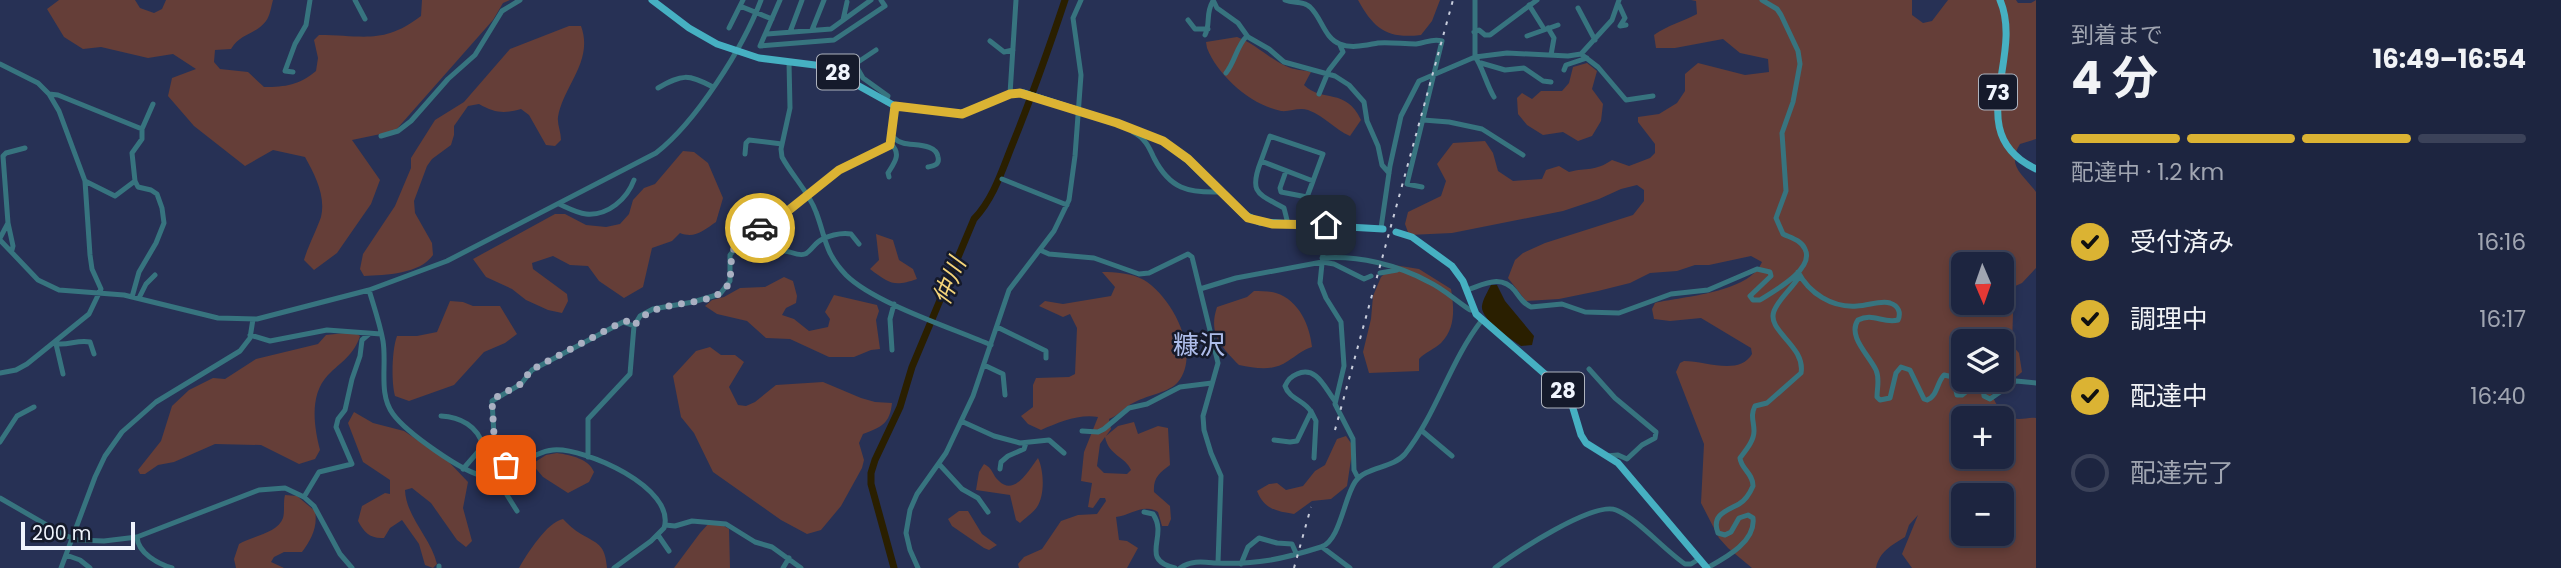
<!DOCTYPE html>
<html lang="ja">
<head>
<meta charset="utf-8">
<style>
	:root { --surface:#1d2540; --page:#252d47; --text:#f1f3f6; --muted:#a0a5b1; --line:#3b4259; --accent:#dbb333 }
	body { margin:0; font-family:Poppins,"Noto Sans JP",sans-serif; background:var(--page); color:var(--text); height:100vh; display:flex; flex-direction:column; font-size:26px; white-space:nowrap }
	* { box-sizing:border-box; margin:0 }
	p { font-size:23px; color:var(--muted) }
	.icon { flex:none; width:38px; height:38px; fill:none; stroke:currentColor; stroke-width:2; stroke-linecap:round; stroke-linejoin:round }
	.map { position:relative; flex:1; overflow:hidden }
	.sheet { display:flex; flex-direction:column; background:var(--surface); width:525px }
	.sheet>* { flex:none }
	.needle { width:46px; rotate:178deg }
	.tools { position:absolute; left:1951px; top:252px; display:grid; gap:14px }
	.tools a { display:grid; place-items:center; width:63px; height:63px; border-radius:10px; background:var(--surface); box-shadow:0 4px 10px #0003,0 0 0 2px var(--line); font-size:35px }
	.scale { position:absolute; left:21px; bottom:18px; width:114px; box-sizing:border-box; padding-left:7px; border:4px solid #f0f4fd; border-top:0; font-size:19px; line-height:24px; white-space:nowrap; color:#f0f4fd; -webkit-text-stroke:5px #151a2b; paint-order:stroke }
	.pin { position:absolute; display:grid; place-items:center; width:60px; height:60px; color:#fff; margin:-30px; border-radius:14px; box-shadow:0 4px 10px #0006 }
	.courier { position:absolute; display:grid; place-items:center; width:70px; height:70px; margin:-35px; border:5px solid #dbb333; border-radius:50%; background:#fff; color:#222; box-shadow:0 2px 9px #0007 }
	.overview em { font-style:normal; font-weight:700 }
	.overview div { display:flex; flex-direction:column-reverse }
	.overview { display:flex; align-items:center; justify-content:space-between; height:119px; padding:0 35px }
	h1 { font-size:46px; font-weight:700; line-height:52px }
	.bar { display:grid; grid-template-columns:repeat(4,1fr); gap:10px 7px; align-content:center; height:84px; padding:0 35px }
	.bar i { height:9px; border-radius:5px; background:var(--line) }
	.bar .current { background:var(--accent) }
	.bar p { grid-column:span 4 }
	ol { padding:0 35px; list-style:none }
	li { display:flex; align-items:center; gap:21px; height:77px }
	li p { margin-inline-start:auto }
	li .icon { padding:7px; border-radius:50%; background:var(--accent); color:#111; stroke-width:4 }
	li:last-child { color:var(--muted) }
	li i { width:38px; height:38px; border:4px solid var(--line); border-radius:50% }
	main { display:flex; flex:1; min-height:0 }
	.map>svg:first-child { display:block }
	.green { fill:#653e38; fill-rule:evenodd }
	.water { fill:#2a1f00 }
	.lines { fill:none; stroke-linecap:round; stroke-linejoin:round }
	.river { stroke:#2a1f00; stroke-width:7 }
	.minor { stroke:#37747f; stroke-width:5 }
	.major { stroke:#46b0c2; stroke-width:7 }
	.rail { stroke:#c8cddc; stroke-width:2; stroke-dasharray:3.5 7; stroke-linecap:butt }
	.done { stroke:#aab0c2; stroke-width:7; stroke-dasharray:0 12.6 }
	.route { stroke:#dbb333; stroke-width:9 }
	.labels { text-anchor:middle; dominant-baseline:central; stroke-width:5; stroke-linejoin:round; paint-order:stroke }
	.shield { fill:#151a2b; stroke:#aeb3be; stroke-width:2 }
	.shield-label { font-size:21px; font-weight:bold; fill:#f0f4fd }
	.water-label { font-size:24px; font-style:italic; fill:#f4d47a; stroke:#151a2b }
	.quarter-label { font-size:26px; fill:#aebdea; stroke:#151a2b }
</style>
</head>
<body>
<main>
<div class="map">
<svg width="2036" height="568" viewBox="0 0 2036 568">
	<rect width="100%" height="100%" fill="#273155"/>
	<path class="green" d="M59,0h76l5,8 14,5 8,-4 4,-9h107c-2,7 -3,16 -7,21 -11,14 -25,12 -35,28l-16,1 -1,12 6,7 28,3 16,15c22,0 35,-2 52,-16l2,-13 -4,-18 5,-5c44,0 64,10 102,-19l1,-16h88l-7,3 -10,17 -98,111 -43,9 28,40 -9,24 -34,49 -23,17 -10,-10c4,-14 13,-31 17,-43 5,-21 -6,-42 -16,-60l-32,-7 -28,16 -51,-40 -26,-30 4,-18 24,-9 -23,-15 -25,4 -47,-11 -18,2 -19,-12 -17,-28z
		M1358,0h82l-8,21 -11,14c-34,4 -47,-6 -63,-35z
		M1691,0h221v15l11,8 9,-2 16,-21h68l2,3h13l5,-3v139l-16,5c-14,22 3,30 16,48v76l-14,15 -11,5 2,25 -1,32 7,8 3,19c-10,10 -22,11 -31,21 5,12 13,26 28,26 6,0 11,-2 17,-1v150h-124l-10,-14 16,-39 -9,10 -4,12c-13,8 -26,15 -29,31h-124l-24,-20 -9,-10 -18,-35 3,-59 -28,-72 4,-9 4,-2c22,0 55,15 68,-7l-1,-6 -50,-30 -31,3 -16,-2 -2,-10 3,-6c29,-7 94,-10 107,-41l-11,-6 -42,9h-14l-18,6 -27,2 -20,10 -32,8 -39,8 -33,2 -18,-23 7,-18 8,-7 22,-10 88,-28 11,-14v-11l-7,-5 -16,4 -22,10 -36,12 -111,22 -43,2 -4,-11 3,-12 33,-16 5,-15 -9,-17 16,-21 32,-2 8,12 5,18 15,10 29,-2 4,-9 13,-4 10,6c19,-5 25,0 43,-12l17,6 21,-8 5,-5v-9l-17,-22v-5l21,-3 18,-11 8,-12v-17l13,-11 47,12 24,-3 -1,-13 -28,-6 -17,-14 -48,9h-19l-2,-13c14,-10 28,-13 43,-21l-1,-13zM1964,264h38v39h-38zM1964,341h38v39h-38zM1964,418h38v39h-38zM1964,495h38v39h-38z
		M569,26h12c13,35 -18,60 -23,91 -1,7 3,15 3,23l-6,6 -9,-1 -17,-30 -8,-6c-17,5 -26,4 -42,-5l-11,2 -14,20v9l-3,10 -19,14 -5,7 -13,35 1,12 17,30 1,12c-13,19 -47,20 -69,21l-4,-7 3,-15 32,-48 16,-38v-10l24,-38 29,-18 46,-53z
		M1237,37c19,7 32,22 51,30 6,3 15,3 23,5l-7,13c18,18 42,2 57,35l-11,16c-16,-7 -24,-19 -42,-26 -9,-3 -18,2 -27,1 -30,-6 -63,-35 -74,-63l-1,-6z
		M1587,63l10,8 -5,18 11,15 -2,17 -9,15 -14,5 -15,-9 -20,3 -16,-10 -9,-11 -1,-16 5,-5 10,6 9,-8h21l7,-8 4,-16z
		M683,151l11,1 14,11 15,35 -7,24c-12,8 -21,17 -36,11l-8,8 -20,7 -9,39 -19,11 -25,-17 -11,-15 -18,-1 -17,-9 -21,7 1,6 34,25 1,7 -6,12 -14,-3 -22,-10 -14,-11 -26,-12 -13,-18 82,-45h10l21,11 20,2 14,-3 9,-10 4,-14 11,-12 11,-4z
		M876,234l17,6 6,20 14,9 4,10c-23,8 -27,5 -47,-10l9,-9z
		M1394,265l25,4 32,20c3,18 5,39 -10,54 -6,6 -16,9 -22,16v12l-50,2 -6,-21 8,-33 2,-23 8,-19z
		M1102,272c13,0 30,1 42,8 27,16 58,72 34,102 -8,10 -30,13 -43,20 -10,4 -15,13 -26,17l2,10 -5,7 12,-10 16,-4 4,12 20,-8 10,2 2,37c-11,8 -17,13 -16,27l16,14 1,13 -3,7h-6l-4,-14c-14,-9 -27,3 -42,5l3,23 8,1 11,7 -11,20h-108l-1,-4 6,-7 18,-8 19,-28 17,-6 19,-1 9,-13 -1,-3h-5l-7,10 -5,-1 4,-24 -11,-2 3,-29 14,-35c-20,-3 -38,5 -57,13l-13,-6 -7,-8 12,-9v-22l3,-7 33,-1 6,-3 2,-46 -7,-14 -7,3 -24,-11 6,-5 18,3 48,-8 4,-9zM1105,437c4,19 20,19 26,33l-4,4 -23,-1 -7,-7 3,-22z
		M784,277l9,4 4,15 -1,7 -10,5 -4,7 12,4 15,12 19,-4 2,-8 -5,-7 9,-17 43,10 2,6 -3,9 4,29 -9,1 -17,7h-25l-39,-18 -24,-1 -19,-17 -30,-7 -12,-8 7,-6 12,-3 16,-9 25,-1z
		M1254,291c7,0 16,0 22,2 23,7 34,33 36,54 -10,3 -16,9 -24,14 -16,11 -32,7 -49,4 -18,-19 -31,-31 -22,-58l30,-10z
		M450,301l13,1 10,4h27l17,28 -12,9 -21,9 -30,33 -45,16 -14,-5c-4,-14 -3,-47 2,-60h20l20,-4z
		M354,332l6,4c-6,19 -19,26 -32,39 -19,20 -14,52 -8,75l-5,9 -16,5 -38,-19 -46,-1 -41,18 -16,3 -13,9h-5l-2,-4 23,-29 11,-35 17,-16 24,-12 12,1 31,-20 62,-15 8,-9z
		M710,347l11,8h14l9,7 -15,25 9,18 8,1 9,-4 21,-17 47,-3 38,16 14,4 17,1c-2,20 -10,24 -29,31l-4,9 5,17 -2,8 -21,38 -20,24 -14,4 -26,-14 -68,-48 -19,-39 -13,-16 -8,-41 23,-25z
		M354,412l19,11 31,8 43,29 21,22 -5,26 9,33 -6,6 -9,-7 -26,-37 -19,-15 -7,2c1,27 26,48 32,74l-4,4 -8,-3 -6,-21 -17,-24 -12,8 -6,10c-14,1 -20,-6 -26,-17l4,-15 23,-13 5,1v-14l-27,-18 -15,-39z
		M1346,436l7,10 -6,40 -16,13 -19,2 -18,13c-18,-3 -30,-5 -37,-23l12,-7 8,-1 9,7 17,-4 12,-15 10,-6 12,-26z
		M557,453c14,2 32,6 37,19l-5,10 -21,11 -25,-16 -11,-13 14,-9z
		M1038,458c6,13 7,37 -1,49 -4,6 -12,11 -17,16l-4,-3 -6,-25 -34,-5 3,-18 5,-8c9,4 8,11 15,17 16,16 31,-13 39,-23z
		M285,495l12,1 18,15c3,16 -4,29 -13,41h-18l-10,5 -3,5 13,6h-48l-2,-9 5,-15c13,-8 39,-11 44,-26 2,-7 0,-16 2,-23z
		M959,511h9l14,23 15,11 -8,5 -5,-2 -32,-22 -4,-7z
		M563,519c5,5 11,11 18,15 17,10 24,10 26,34h-88c8,-14 28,-46 44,-49z
		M710,522l9,1 10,6 1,39h-56l26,-35z"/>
	<path class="water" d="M1491,285h6l8,16 29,35 -2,9 -11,1c-10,-7 -41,-27 -39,-40 1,-7 6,-15 9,-21z"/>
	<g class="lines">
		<path class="river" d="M894,568l-23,-84v-11l4,-13 25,-53 12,-40 62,-148c20,-21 28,-49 39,-76 19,-47 36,-95 52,-143"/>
		<path class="minor" d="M355,0l10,19
			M780,0l-20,46 74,-6 51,-34 -4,-6
			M1213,0l4,8 21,15 10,14 21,12 15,13 51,14 14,9 15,17 3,19 11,25 4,19 7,8
			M1285,0c9,4 17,0 25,7 12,11 14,31 30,37 12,5 26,1 38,-1 12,-1 25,1 38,1 10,-1 16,-6 26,-3l-35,143 15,3
			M1475,0v57c6,6 12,29 19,40
			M1529,5l15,24
			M1619,5l6,13 -5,8 6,-1
			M740,6l32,13
			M1578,8l17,32
			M843,20l4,-18
			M1188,20l7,9h13
			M729,28l14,-28
			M1548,28l6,10 -3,17
			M812,30l12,-30
			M790,32l12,-32
			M1474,32l5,-2 6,5h5l47,-35
			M767,34l64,-5 40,-29
			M1205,35c6,-12 0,-21 8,-34
			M1527,36l31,-11
			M990,41l14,11 9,-2
			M876,50l-21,14 8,14 25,18 -2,6
			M1581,54l17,13 28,33 27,-4
			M789,62l1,46 -9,41 1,8c10,19 27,35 34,55 10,26 8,40 30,63 28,28 106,53 145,70
			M1481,63l24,7 19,-2 19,13 8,1
			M0,64l38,19 11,11 10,17 26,70 5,74 2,14 9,20 -12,25 -62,50 -11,6 -16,3
			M1564,70l2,-5 21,-7
			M293,72l-8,-1 10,-27 11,-19 4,-25
			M1226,73c9,-11 11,-28 21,-37
			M658,88c25,-14 29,-14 55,-1
			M49,94l9,1 84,34v10l-10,14 3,28 3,6 13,3 6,4 5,14 2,15 -8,20 -17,29 -7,25
			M1010,94l6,-94
			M1319,94l10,-24 14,-18 -3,-7
			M1423,120l26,2 33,7 41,26
			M142,129l11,-25
			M1133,132c12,6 16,15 21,26 16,31 34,35 66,34
			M381,136l17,-5 13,-10 37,-42 27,-24 27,-44 18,-11
			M893,137c3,3 5,5 10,6 10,3 33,0 35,14 2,8 -5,9 -10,10
			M745,154l1,-11 3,-3 33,4
			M1261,161l9,-25 53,18 -10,27 -52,-20c-13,33 -2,33 23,47l4,16
			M1286,171l-6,17 1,4 26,5 6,-16
			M889,177l-1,-4c6,-10 14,-19 3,-29
			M1002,179l65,26
			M85,181l30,15 20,-15
			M559,204c9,4 18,9 27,10 22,2 41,-15 48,-34
			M8,223l5,23 -1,4
			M1326,225l-6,58 6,15 15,24 3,44 -9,38 18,35 1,31 4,8
			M1381,228l9,-62 11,-50 18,-35 56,-24 32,-4 61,3 13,-2 31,-34 7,-20
			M0,238l8,-15 -5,-67 3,-3 19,-5
			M0,240l38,40 21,10 65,5 94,23 39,1 112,-29 78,-29 209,-108c40,-31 87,-105 105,-153
			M1040,250l9,4 45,4 45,16 10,-1 39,-19 4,3 26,106 -15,53 1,14 7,23 10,23 -3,87
			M783,251c7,-1 14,6 22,3 5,-2 8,-8 13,-12 8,-6 23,-10 33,-8l8,10
			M1322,258c36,-3 76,7 107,24 15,7 27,19 41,28h4
			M1798,272c11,21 34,36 59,34 11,0 23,-6 33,-3 9,3 11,10 8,17 -15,4 -25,-8 -40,0 -11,16 11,35 18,50 4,9 1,17 1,27l3,3 10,-2 6,-25 5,-6 9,3 14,29 3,1c10,-3 10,-18 17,-25l9,2 4,18h5l11,-9 6,-2 4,3 1,9 6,3 26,-18 20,2
			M1380,273l17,-3
			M1200,289l36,-11 86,-16 12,2 30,15 7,-3
			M369,290c5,17 11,34 14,51 4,24 -5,53 10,73 13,18 70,59 91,62 26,2 45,-24 69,-26 31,-3 124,38 111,78l-13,13 -37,27
			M1467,290c18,-6 34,-16 48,1 5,7 9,13 16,16l31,-3 23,8 34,1 52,-19 37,-4 49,-21 13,3 1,4 -21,20 3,4h7c14,-9 55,-31 45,-51 -4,-9 -14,-11 -22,-15l-7,-16 10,-27 -4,-58 11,-31 7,-38 -2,-13 -17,-36 -4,-6 -15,-9
			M139,298l7,-14 9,-9
			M997,327l49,24v7
			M250,335l20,6 57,-11 54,4
			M53,343c13,4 24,-4 37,-1l4,12
			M56,344l7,30
			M892,350l-2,-31 4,-15
			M984,365l19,9 2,21
			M1589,369l26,29 41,34 -1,6 -13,7 -15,14 -9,-4 -12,1
			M1311,411l5,10 -2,37
			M441,416c19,1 37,10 42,30l-20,23
			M961,421l33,15 26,7 29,-3 15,13
			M1421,430l31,26
			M1082,431l16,1 6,-3 25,-21 18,-4 33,-17 32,-4
			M1274,440l16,2 7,-1 14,-29c-5,-11 -22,-13 -26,-26 3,-6 5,-9 12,-12 19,-9 28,14 38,27
			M0,442l17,-26 17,-9
			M588,457v-38l42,-45 4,-48 6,-10 13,-7 40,-7 27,-8 10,-13v-26l12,-15 47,-30 50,-40 51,-25 5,-39
			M520,461l-14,4 -8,-6 -4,-24 -2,-34 29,-17 11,-14 91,-48 11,4
			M939,464l23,25 16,9 10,14
			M1000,469l1,-7 7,-6 16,-7 2,-6
			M503,472l4,23 10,16
			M304,497l15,-25 33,-8 -16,-37 2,-8 7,-9 7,-31 8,-23 2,-16 7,-6
			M0,498l64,37 14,5 26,1 33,-4 122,-47 26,-2 19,9 10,9 26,48 12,14
			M1144,512l9,2c16,23 -15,45 22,54
			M665,525l10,1 17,-5 34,3 29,18 17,5 29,21
			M658,535l11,16
			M137,537c1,16 21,27 35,31
			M1322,547l28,21
			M66,555l14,5 10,8
			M1241,564l7,-17 11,-9 18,5 15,1 4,9
			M61,568l34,-91 10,-21 17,-24 34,-30 84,-51 10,-13 3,-19
			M439,568v-2
			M783,568l6,-10
			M918,568l-8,-18 -4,-17 4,-23 7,-16 29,-41 27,-57 36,-106 45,-59 15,-31 6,-44 6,-81 -8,-57 8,-18
			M1180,568c12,-8 23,-6 36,-5 40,2 67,-4 105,-16 19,-6 23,-49 34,-65 11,-16 37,-13 50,-28 32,-41 45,-93 77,-134
			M1495,568c19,-15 99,-67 121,-58 22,9 47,39 69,54h6l8,-5
			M1707,568c18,-10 49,-26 46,-50l-5,-3 -9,3 -8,14 -6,3 -7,-2c-7,-18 8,-22 21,-29 7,-4 11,-11 14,-18 0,-13 -12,-17 -13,-28 6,-8 14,-17 14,-27 0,-10 -4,-15 1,-25l12,-3 34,-30c5,-27 -35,-42 -27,-62 5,-13 19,-23 26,-36"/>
		<path class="major" d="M652,0l37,28 28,16 42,14 64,8 72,40 67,8 48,-20 14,-1 93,30 46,18 25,19 55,54 17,8 123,7
			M2000,0c25,58 -40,133 36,169
			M1396,232l16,5 40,29 11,15 13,33 93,81 12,40 5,8 32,20 89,105"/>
		<path class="rail" d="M1335,430l118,-430
			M1294,568l17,-61"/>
	</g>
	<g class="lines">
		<path class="done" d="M506,465l-8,-6 -4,-24 -2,-34 6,-5 23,-12 10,-14 89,-47 7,-2 7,5c24,-34 81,-12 96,-45 3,-35 -3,-32 30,-53"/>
		<path class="route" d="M760,228l29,-18 50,-40 51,-25 5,-39 67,8 48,-20 10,-1 97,30 46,18 25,18 60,59 24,6 54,1"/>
	</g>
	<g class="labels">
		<g class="shield">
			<rect x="817" y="54.5" width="42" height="35" rx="5"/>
			<rect x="1979" y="74.5" width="38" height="35" rx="5"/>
			<rect x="1542" y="372.5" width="42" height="35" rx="5"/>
		</g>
		<g class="shield-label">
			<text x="838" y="72">28</text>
			<text x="1998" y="92">73</text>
			<text x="1563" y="390">28</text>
		</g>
		<g class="water-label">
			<text transform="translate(949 281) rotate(-68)">仲川</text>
		</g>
		<g class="quarter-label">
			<text x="1199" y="345">糠沢</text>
		</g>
	</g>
</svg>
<div class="tools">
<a><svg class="needle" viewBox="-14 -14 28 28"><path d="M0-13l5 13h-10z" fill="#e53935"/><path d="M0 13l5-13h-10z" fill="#a0a5b1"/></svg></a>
<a><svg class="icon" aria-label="layers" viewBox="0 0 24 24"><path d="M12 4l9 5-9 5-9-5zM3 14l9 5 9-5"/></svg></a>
<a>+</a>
<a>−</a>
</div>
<div class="scale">200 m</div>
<div class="pin" style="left:506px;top:465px;background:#ea580c"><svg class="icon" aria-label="bag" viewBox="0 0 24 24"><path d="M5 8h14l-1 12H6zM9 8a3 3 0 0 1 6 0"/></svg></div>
<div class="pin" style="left:1326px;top:225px;background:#1f2937"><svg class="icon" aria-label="home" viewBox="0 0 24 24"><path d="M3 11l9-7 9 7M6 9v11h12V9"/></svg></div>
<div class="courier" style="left:760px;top:228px"><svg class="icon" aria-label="car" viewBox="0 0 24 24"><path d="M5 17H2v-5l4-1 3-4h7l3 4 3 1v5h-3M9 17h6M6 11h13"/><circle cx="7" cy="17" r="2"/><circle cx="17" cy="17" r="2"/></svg></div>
</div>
<section class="sheet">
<div class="overview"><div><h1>4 分</h1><p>到着まで</p></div><em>16:49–16:54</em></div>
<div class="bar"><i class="current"></i><i class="current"></i><i class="current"></i><i></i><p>配達中 · 1.2 km</p></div>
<ol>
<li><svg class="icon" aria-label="check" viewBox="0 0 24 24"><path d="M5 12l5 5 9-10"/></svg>受付済み<p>16:16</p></li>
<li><svg class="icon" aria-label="check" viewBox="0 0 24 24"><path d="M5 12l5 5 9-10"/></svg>調理中<p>16:17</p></li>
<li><svg class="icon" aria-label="check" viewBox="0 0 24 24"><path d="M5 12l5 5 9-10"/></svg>配達中<p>16:40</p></li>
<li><i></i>配達完了</li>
</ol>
</section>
</main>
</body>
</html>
